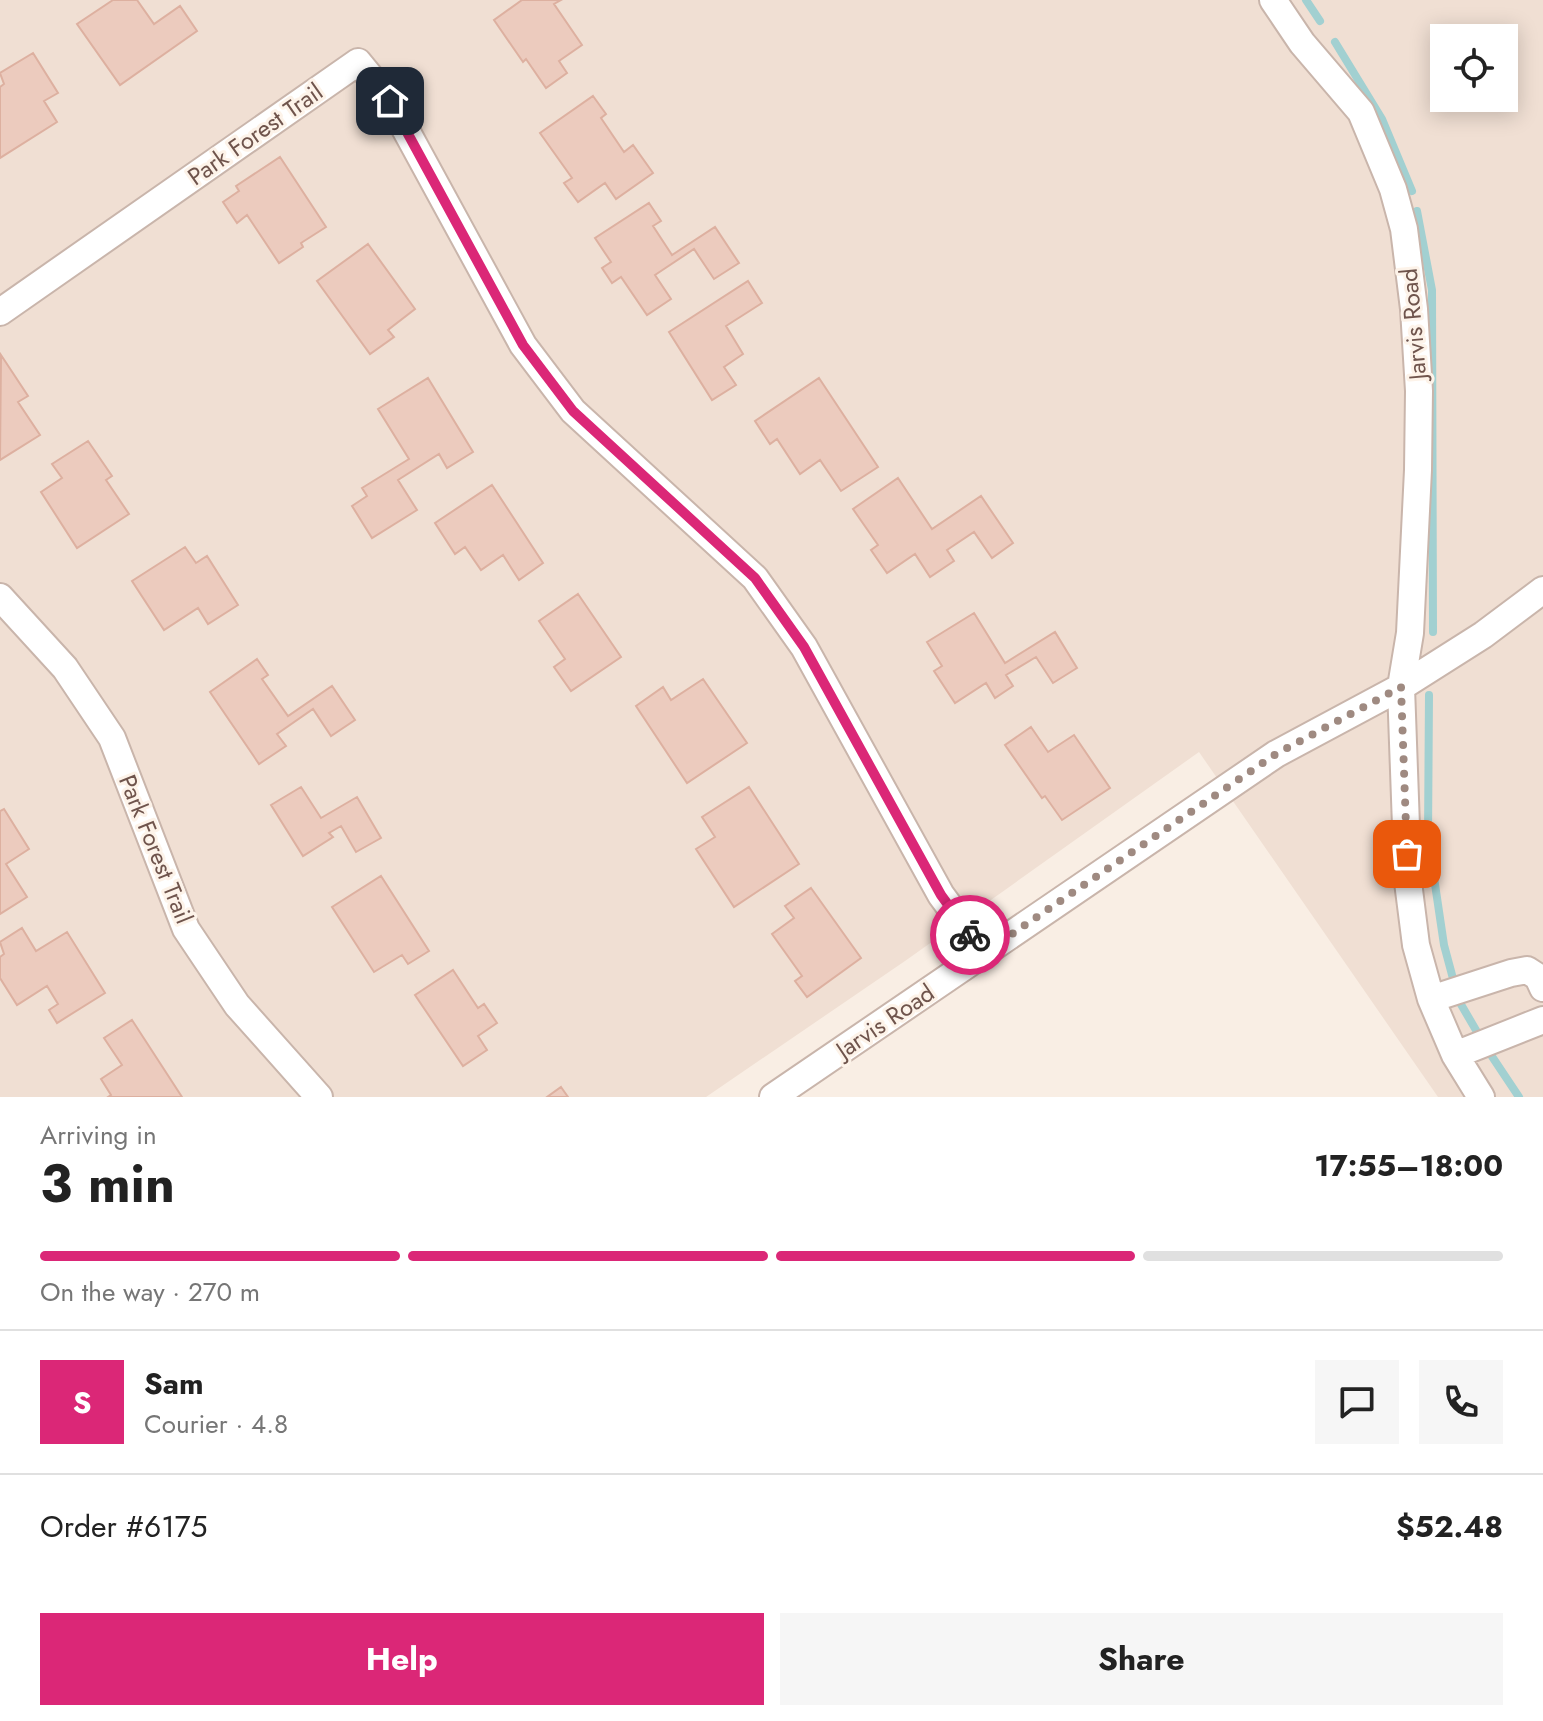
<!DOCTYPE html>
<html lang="en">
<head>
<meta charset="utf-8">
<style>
	:root { --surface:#fff; --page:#f6f6f6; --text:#222; --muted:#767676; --line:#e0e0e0; --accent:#db2777 }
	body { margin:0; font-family:Jost,sans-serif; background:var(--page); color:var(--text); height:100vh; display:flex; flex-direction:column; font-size:30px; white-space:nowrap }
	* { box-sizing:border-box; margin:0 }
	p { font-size:26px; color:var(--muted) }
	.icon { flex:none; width:44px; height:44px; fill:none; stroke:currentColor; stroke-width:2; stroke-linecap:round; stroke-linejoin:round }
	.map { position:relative; height:1097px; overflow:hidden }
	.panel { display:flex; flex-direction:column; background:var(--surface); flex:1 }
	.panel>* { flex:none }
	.buttons { position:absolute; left:1430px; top:24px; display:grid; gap:16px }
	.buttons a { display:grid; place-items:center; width:88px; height:88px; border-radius:0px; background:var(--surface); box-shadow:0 4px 20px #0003; font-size:40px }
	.pin { position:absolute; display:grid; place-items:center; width:68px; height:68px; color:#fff; margin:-34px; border-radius:16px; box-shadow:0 4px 12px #0006 }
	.courier { position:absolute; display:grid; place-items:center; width:80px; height:80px; margin:-40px; border:6px solid #db2777; border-radius:50%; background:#fff; color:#222; box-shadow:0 2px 10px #0007 }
	.head em { font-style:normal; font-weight:700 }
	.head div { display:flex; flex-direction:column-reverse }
	.head { display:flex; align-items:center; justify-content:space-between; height:136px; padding:0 40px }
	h1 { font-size:52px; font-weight:700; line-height:60px }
	.bar { display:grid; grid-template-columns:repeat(4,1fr); gap:12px 8px; align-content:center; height:96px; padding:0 40px }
	.bar i { height:10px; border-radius:6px; background:var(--line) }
	.bar .active { background:var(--accent) }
	.bar p { grid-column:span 4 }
	.line { display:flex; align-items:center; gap:20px; padding:0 40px; border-top:2px solid var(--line) }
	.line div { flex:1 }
	.round { display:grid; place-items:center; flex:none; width:84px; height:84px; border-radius:0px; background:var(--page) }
	.primary-button { display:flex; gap:16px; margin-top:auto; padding:16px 40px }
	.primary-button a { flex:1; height:92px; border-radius:0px; background:var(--accent); color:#fff; font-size:32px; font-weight:700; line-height:92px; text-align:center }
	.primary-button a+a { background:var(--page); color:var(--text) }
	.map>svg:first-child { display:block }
	.residential { fill:#f0dfd3; fill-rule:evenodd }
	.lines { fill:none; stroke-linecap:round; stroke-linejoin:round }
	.stream { stroke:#a2d0d1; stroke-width:8 }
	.building { fill:#eccbbe; stroke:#ddb0a0; stroke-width:2 }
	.minor-casing { stroke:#c9b5ab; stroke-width:30 }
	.minor { stroke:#fff; stroke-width:26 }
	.done { stroke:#9f8a81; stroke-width:8; stroke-dasharray:0 14.4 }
	.route { stroke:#db2777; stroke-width:10 }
	.labels { text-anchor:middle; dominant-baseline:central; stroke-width:6; stroke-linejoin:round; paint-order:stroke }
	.street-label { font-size:24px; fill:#6f544c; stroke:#fdf3e9 }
</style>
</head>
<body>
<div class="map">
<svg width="1543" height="1097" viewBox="0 0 1543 1097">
	<rect width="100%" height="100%" fill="#f9eee4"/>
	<path class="residential" d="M0,0h1543v1097h-105l-239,-345 -294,209 -199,136h-706zM1444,38h60v60h-60z"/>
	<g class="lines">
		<path class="stream" d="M1306,0l14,21
			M1335,42l47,77 30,72
			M1417,211l15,79 1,342
			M1429,695l-1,142 16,108 15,56 28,48 32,48"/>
	</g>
	<path class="building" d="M113,0h24l17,24 26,-18 17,25 -77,54 -43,-61z
		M522,0h39l-7,4 28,41 -23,16 8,12 -21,15 -20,-29 -3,3 -29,-42z
		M33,53l25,40 -14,8 13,21 -57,36v-71l4,-3 -4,-11z
		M593,96l13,18 -5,4 23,34 9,-7 20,28 -37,26 -11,-16 -27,19 -14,-19 8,-5 -32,-45z
		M280,157l46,70 -25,16 2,4 -24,16 -32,-48 -10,8 -14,-21 16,-11 -3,-5z
		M649,203l12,18 -8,5 19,29 43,-28 24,36 -25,16 -20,-30 -39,26 16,24 -24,16 -26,-38 -9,6 -10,-15 9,-6 -16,-24z
		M368,244l47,65 -27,21 6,7 -24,17 -53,-73z
		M748,281l14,22 -36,23 17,28 -19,13 12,18 -24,15 -43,-68z
		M1,355l27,41 -10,6 22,33 -40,25z
		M428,378l45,74 -26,16 -8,-14 -41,26 19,30 -45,28 -20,-32 15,-10 -5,-8 47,-29 -31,-50z
		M819,378l59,89 -37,24 -21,-31 -20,14 -23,-35 -7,5 -15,-23z
		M88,441l24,35 -6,4 23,34 -52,34 -36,-56 21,-14 -10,-14z
		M898,478l34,51 49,-33 32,47 -21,15 -18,-26 -27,18 7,11 -24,16 -15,-23 -28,19 -16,-23 7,-5 -25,-36z
		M492,485l51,78 -24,17 -16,-25 -22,15 -16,-23 -10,7 -20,-31z
		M185,547l11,16 11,-7 31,49 -30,19 -10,-16 -34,22 -32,-49z
		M578,594l43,63 -50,34 -17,-24 11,-8 -26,-38z
		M974,613l31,50 50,-31 22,36 -24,15 -17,-26 -30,18 7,11 -18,12 -9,-15 -31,20 -21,-32 8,-5 -15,-24z
		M257,659l11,16 -6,4 26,37 44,-30 23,34 -24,16 -18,-27 -36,25 9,12 -27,18 -49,-72z
		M703,679l44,64 -60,40 -51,-77 27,-19 8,13z
		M1031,727l17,25 26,-17 36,53 -48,32 -17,-24 -3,2 -37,-53z
		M301,787l20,31 36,-21 24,41 -25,14 -15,-26 -12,7 4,4 -30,19 -32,-51z
		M749,787l50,77 -65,43 -38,-58 19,-12 -13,-20z
		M4,809l25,40 -23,15 21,33 -27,17v-103z
		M381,876l48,75 -21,13 -6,-9 -28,17 -42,-65z
		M811,888l50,70 -54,39 -12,-16 7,-5 -30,-42 22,-16 -9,-12z
		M22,928l14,23 31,-19 38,61 -48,30 -8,-13 9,-6 -11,-18 -30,19 -17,-27v-21l4,-3 -4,-12z
		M453,970l25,38 6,-4 13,19 -19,13 9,14 -24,16 -48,-71z
		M132,1020l50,77h-74l3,-2 -10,-16 21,-14 -18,-27z
		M561,1087l7,10h-21z"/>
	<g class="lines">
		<g class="minor-casing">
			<path id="minor" d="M1273,0l29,43 59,69 32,77 11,40 10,80 5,82 -1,79 -8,163 -9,54 7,195 8,63 15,54 24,56 26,42
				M0,312l358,-250 32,39 133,244 50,66 182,167 49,69 137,248 43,58
				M0,597l65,71 47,70 74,191 51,76 82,92
				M1431,999l80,-26 16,-3 11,7 5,11
				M1455,1055l88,-35
				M773,1097l503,-343 125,-67 82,-52 60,-45"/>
		</g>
		<use href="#minor" class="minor"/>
	</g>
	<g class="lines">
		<path class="done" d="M970,935l14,18 292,-199 125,-67 6,167"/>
		<path class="route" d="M390,101l133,244 50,66 182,167 49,69 137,248 29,40"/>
	</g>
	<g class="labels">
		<g class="street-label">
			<text transform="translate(255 134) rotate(-35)">Park Forest Trail</text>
			<text transform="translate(1413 324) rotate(-95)">Jarvis Road</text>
			<text transform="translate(156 849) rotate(68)">Park Forest Trail</text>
			<text transform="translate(885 1021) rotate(-34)">Jarvis Road</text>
		</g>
	</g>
</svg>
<div class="buttons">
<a><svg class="icon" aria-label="locate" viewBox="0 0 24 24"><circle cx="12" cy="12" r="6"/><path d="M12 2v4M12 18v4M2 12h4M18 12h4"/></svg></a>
</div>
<div class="pin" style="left:1407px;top:854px;background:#ea580c"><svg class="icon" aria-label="bag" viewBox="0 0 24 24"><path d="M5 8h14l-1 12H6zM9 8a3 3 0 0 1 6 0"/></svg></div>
<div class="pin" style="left:390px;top:101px;background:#1f2937"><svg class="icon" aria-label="home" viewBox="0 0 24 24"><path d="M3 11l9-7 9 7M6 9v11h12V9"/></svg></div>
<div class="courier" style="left:970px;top:935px"><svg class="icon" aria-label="bike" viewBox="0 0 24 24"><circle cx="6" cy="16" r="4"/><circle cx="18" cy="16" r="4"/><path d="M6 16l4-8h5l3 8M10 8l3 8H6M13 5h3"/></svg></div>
</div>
<section class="panel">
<div class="head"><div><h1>3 min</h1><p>Arriving in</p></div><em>17:55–18:00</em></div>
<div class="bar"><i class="active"></i><i class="active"></i><i class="active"></i><i></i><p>On the way · 270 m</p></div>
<div class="line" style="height:144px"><b class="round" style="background:var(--accent);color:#fff">S</b><div><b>Sam</b><p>Courier · 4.8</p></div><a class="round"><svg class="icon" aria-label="chat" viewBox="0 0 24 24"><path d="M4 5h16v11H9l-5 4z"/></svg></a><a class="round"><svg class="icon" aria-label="phone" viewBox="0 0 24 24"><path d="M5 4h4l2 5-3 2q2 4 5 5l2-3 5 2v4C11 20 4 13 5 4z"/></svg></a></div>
<div class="line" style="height:104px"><div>Order #6175</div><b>$52.48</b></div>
<div class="primary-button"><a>Help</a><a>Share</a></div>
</section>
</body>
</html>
